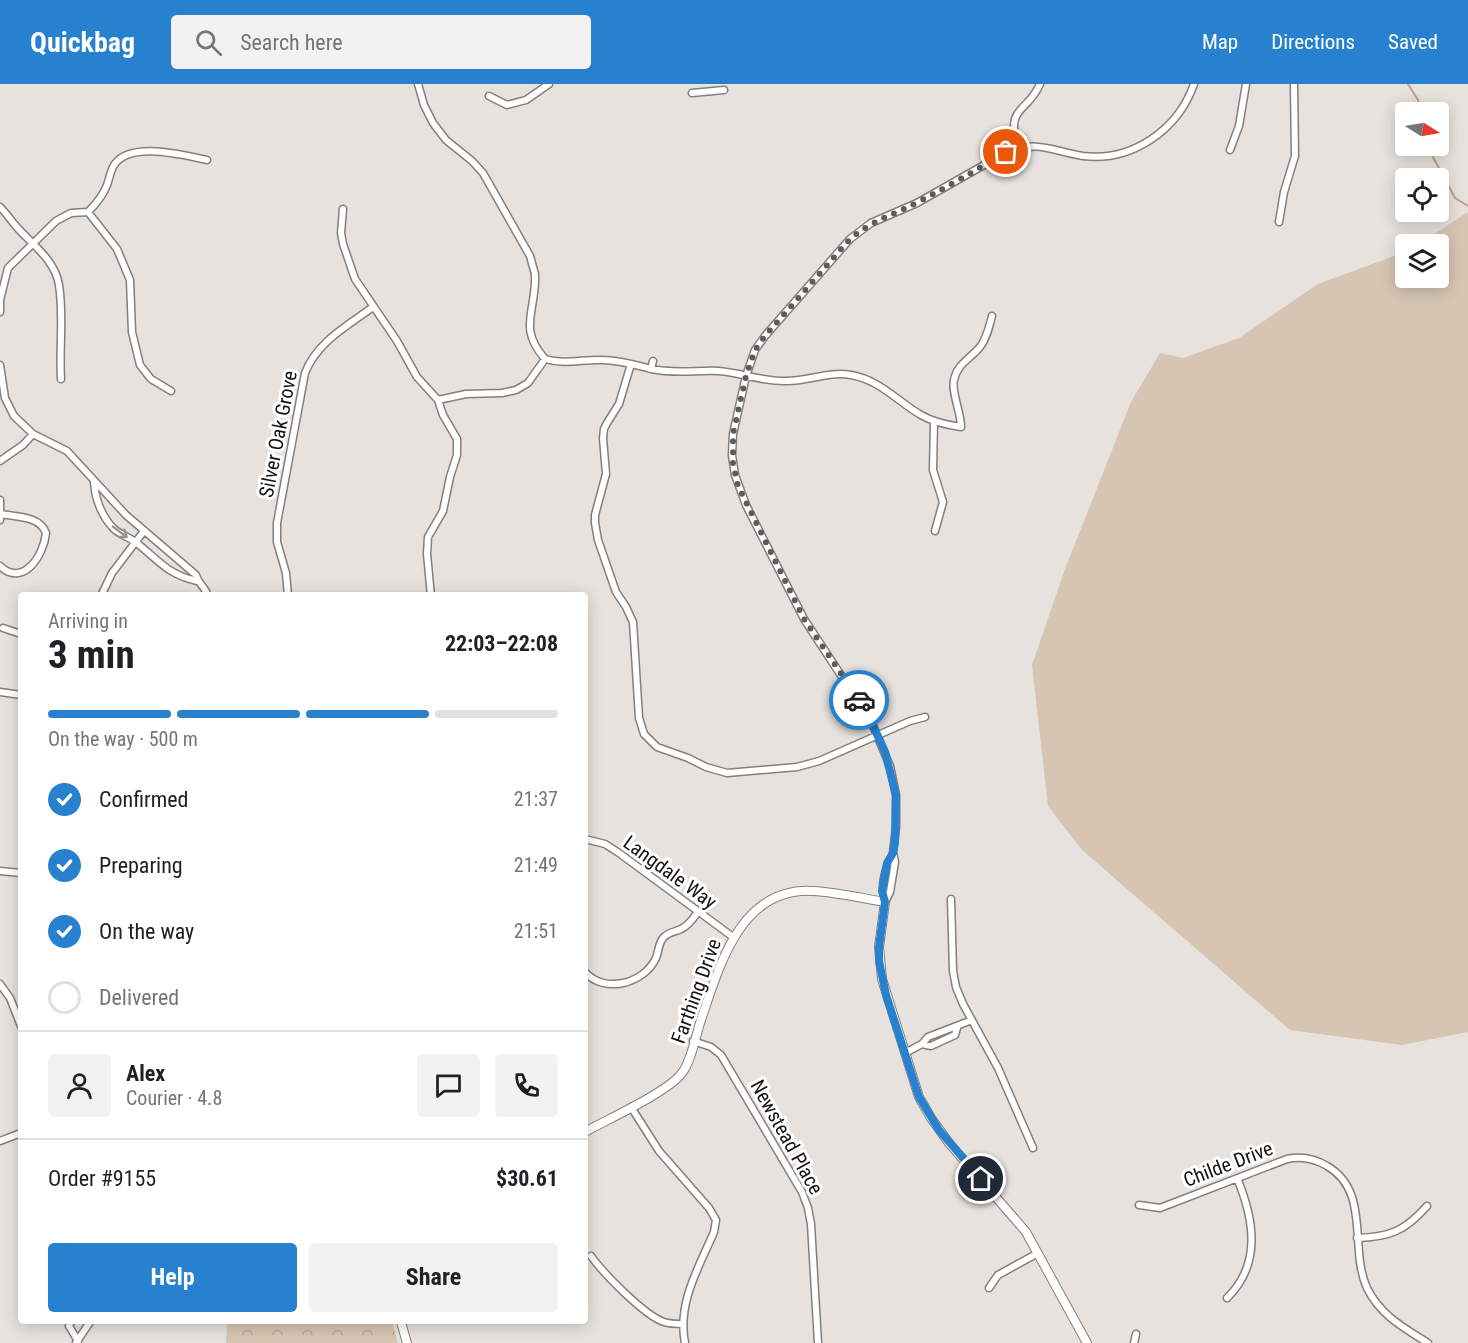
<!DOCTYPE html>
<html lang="en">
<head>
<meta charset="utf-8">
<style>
	:root { --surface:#fff; --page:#f2f2f2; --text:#202124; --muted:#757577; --line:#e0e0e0; --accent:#2881cf }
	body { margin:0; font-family:"Roboto Condensed",sans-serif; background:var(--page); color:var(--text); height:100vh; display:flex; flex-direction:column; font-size:22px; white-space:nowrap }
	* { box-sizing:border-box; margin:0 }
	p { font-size:20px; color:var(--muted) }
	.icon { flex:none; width:33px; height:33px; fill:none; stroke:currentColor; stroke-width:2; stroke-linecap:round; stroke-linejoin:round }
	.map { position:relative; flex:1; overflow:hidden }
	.sheet { position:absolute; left:18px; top:508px; width:570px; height:732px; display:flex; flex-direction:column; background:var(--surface); border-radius:6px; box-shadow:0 3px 15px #0003 }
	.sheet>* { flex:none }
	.needle { width:39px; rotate:101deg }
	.tools { position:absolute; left:1395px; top:18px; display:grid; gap:12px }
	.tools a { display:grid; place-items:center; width:54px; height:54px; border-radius:6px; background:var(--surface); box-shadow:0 3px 15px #0003; font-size:30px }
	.pin { position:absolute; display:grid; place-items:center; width:51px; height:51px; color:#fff; margin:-26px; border:3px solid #fff; border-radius:50%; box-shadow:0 2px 6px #0007 }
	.courier { position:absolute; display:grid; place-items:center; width:60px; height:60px; margin:-30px; border:4px solid #2881cf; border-radius:50%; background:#fff; color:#222; box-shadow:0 2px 8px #0007 }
	.summary em { font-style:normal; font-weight:700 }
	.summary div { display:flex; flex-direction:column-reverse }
	.summary { display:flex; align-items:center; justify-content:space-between; height:102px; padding:0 30px }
	h1 { font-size:39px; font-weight:700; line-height:45px }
	.bar { display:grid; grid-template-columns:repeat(4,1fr); gap:9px 6px; align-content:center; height:72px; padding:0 30px }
	.bar i { height:8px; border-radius:4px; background:var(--line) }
	.bar .on { background:var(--accent) }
	.bar p { grid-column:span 4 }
	.line { display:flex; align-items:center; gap:15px; padding:0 30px; border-top:2px solid var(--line) }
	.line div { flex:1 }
	.round { display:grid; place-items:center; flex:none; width:63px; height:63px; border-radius:6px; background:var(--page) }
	ol { padding:0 30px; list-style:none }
	li { display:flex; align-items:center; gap:18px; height:66px }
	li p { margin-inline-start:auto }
	li .icon { padding:6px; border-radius:50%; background:var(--accent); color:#fff; stroke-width:4 }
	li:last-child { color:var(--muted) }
	li i { width:33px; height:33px; border:3px solid var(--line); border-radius:50% }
	.action { display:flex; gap:12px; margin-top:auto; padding:12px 30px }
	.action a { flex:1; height:69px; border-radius:6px; background:var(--accent); color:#fff; font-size:24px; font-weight:700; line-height:69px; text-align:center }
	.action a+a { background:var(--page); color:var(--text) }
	header { display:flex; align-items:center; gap:36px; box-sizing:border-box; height:84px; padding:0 30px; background:var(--accent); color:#fff }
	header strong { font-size:28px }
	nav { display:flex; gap:33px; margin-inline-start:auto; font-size:21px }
	.search { width:420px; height:54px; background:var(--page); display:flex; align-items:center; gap:15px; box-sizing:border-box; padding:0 21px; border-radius:6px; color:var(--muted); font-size:22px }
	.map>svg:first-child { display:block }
	.green { fill:#d6c5b3 }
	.park { fill:url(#park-crowns) }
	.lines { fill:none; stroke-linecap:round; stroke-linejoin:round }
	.stream { stroke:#bba389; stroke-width:2 }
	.minor-casing { stroke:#837f7a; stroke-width:9 }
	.tertiary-casing { stroke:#837f7a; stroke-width:10 }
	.minor { stroke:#fff; stroke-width:6 }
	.tertiary { stroke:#fff; stroke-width:8 }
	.oneway { stroke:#969594 }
	.done { stroke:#5e5b58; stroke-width:6; stroke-dasharray:0 10.8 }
	.route { stroke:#2881cf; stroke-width:8 }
	.labels { text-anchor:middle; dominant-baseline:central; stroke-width:6; stroke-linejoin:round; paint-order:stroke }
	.street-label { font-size:20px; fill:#151311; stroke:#fff }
</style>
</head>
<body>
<header>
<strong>Quickbag</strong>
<div class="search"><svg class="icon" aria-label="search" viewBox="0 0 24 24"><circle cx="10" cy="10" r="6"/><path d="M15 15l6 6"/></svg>Search here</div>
<nav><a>Map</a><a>Directions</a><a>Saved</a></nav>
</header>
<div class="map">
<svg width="1468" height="1259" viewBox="0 0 1468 1259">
	<defs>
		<pattern id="park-crowns" width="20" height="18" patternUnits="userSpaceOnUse" patternTransform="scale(1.5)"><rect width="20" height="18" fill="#d6c5b3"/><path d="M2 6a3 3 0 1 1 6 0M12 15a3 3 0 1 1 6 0" fill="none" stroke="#b7a899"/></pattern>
	</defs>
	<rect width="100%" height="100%" fill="#e7e2dd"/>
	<path class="green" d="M1468,128v820l-66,13 -112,-15 -208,-180 -34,-44 -16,-141 33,-96 66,-167 29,-49 23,5 56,-20 79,-54 87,-32 1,26h32v-34h-19z"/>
	<path class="park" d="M227,1238h165l6,21h-172z"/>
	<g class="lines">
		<path class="stream" d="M1408,0l10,16 2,12
			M1427,62l28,52 13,8"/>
		<g class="minor-casing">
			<path id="minor" d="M418,0l6,21 9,18 13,17 26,21 11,12 47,83 5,18v9c-2,34 -15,47 10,76
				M692,9l32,-3
				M489,12l18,9 19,-5 23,-16
				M1017,64c-11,-44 10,-34 23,-64
				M1230,66l9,-24 7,-42
				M0,123c6,6 10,12 15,18 16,19 40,34 44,60 5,31 0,62 2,94
				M343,125l-2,24 2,11 12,35 42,62 20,36 21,23 5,15 14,24v16l-7,22 -7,34 -15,26 -1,17 4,42
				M88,128c8,-8 15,-16 19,-27 2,-5 3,-12 6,-18 14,-27 70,-12 94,-7
				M1279,138l5,-30 11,-36 -1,-72
				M0,228v-12l8,-32 48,-47 15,-8 17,-1 29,37 13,31 2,52 8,33 11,14 20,12
				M653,277l-2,8c24,5 45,1 68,2 23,2 45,11 68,10 22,0 42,-10 64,-6 29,5 46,26 70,40 12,7 26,10 40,12 0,-15 -10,-35 -7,-47 3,-16 16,-21 26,-33 7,-9 9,-20 12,-31
				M631,280l-12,40 -12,19 -3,6 -1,9 3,36 -11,41v8l3,17 18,52 10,15 7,15 6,96 5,16 13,13 31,11 18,9 21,6 70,-6 22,-6 91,-40 15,-4
				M0,281l5,33 9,18 19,18 34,17 59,64 70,60c2,8 9,12 12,21
				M438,316l28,-6 36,-1 14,-3 12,-7 17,-24c20,6 38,0 58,1 17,0 32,5 48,9
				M934,337l-1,49 10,32 -8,29
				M0,377l23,-16 10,-11
				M94,398c1,17 8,35 20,47 7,6 17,9 24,15 22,18 31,31 59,37
				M0,416v20
				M0,482c23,22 44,-11 46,-33 -6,-17 -29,-16 -45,-19
				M101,512l11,-23 32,-42
				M288,512l-2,-23 -9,-31v-19l28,-150c12,-31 42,-47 68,-66
				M3,544l18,6
				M0,608l21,3
				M585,755l20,5 14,9 114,84
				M0,787l21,2
				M951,815l2,72 3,16 7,17 35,64 35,80
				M885,817c-5,-15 0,-33 8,-47
				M885,818l5,-10 5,-30 -2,-9 3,-26v-32l-6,-29 -19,-45 -67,-102 -58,-114 -11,-30 -3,-20 1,-21 13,-58 9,-26 10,-14 85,-97 21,-16 46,-20 90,-51c33,-12 44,-1 76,4 49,6 95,-26 111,-72
				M585,888c19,22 59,12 71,-14 3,-7 2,-15 8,-21 5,-5 11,-5 17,-8 7,-3 12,-10 16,-16
				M0,900l10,14 11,28
				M693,957l18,6 10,8 81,137 6,16 3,16 7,119
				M922,960l9,2 24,-11 2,-7
				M905,969l17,-9 6,-7 44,-17
				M631,1023l28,44 50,57 7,12 -2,12c-15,35 -37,71 -29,111
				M0,1057l21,-8
				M1139,1121l21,3 127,-49c14,-3 27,-1 40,7 44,25 22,83 40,122 13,27 37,40 61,55
				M1357,1154c33,-1 48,-7 70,-32
				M591,1172c12,17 54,60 73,66 6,2 13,2 19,2
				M989,1204l9,-13 40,-22
				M1227,1214c35,-34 27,-79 10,-120
				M71,1238l-2,4 9,15
				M76,1259l14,-21
				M1134,1259l2,-9"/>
		</g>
		<g class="tertiary-casing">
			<path id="tertiary" d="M585,1048c23,-13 83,-40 97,-59 10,-13 14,-40 20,-56 18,-53 39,-130 111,-126 23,1 48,7 72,11l-6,45 3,32 37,118 12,21 18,25 77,89 61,111
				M401,1238l6,21"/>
		</g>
		<use href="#minor" class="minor"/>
		<use href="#tertiary" class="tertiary"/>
	</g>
	<defs><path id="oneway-shaft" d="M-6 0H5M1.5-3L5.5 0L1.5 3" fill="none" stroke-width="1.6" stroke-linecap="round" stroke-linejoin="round" transform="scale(1.5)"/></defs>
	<use class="oneway" href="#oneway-shaft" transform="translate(120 448) rotate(37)"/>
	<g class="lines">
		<path class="done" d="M859,616l-55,-81 -66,-133 -5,-22v-30l13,-58 9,-26 10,-14 85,-97c24,-20 44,-24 70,-38 29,-15 58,-32 86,-49"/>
		<path class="route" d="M859,616l12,21 14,31 11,43 -1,46 -2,12 -6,10 -5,28 3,11 -6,45v14l7,34 33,102 20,33 42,49"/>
	</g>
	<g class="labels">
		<g class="street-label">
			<text transform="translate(278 350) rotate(-79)">Silver Oak Grove</text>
			<text transform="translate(670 788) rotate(36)">Langdale Way</text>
			<text transform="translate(696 907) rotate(-70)">Farthing Drive</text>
			<text transform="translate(787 1053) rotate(61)">Newstead Place</text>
			<text transform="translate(1228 1080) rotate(-21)">Childe Drive</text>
		</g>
	</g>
</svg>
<div class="tools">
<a><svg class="needle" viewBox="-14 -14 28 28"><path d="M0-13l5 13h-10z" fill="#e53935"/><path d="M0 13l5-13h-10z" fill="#757577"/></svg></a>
<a><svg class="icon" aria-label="locate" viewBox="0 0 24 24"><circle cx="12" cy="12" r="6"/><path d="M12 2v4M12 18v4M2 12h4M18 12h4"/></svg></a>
<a><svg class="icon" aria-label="layers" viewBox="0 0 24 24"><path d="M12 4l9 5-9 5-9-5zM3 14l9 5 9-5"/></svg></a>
</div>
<div class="pin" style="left:1006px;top:68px;background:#ea580c"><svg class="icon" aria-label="bag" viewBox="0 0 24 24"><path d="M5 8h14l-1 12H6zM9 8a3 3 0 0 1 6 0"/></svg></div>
<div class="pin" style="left:981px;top:1095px;background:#1f2937"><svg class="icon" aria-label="home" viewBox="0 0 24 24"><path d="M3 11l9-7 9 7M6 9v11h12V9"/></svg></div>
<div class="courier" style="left:859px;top:616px"><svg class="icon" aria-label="car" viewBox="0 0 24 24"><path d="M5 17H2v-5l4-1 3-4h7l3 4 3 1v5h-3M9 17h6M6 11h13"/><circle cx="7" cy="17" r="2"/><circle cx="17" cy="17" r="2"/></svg></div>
<section class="sheet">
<div class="summary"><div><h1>3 min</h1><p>Arriving in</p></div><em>22:03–22:08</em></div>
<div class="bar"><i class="on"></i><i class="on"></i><i class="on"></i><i></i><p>On the way · 500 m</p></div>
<ol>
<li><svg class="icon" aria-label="check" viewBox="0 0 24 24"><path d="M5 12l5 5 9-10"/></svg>Confirmed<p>21:37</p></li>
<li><svg class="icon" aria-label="check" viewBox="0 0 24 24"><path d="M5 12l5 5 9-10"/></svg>Preparing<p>21:49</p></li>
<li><svg class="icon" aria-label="check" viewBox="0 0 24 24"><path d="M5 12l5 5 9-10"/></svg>On the way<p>21:51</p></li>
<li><i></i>Delivered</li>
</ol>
<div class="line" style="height:108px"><a class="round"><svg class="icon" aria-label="person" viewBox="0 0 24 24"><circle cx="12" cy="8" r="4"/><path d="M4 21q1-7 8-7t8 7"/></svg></a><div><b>Alex</b><p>Courier · 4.8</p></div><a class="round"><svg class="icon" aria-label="chat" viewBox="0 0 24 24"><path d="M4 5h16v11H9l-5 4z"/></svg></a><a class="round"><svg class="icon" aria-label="phone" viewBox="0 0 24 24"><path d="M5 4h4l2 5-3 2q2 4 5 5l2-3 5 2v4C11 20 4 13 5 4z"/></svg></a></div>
<div class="line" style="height:78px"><div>Order #9155</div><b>$30.61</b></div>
<div class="action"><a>Help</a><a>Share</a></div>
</section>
</div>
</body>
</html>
